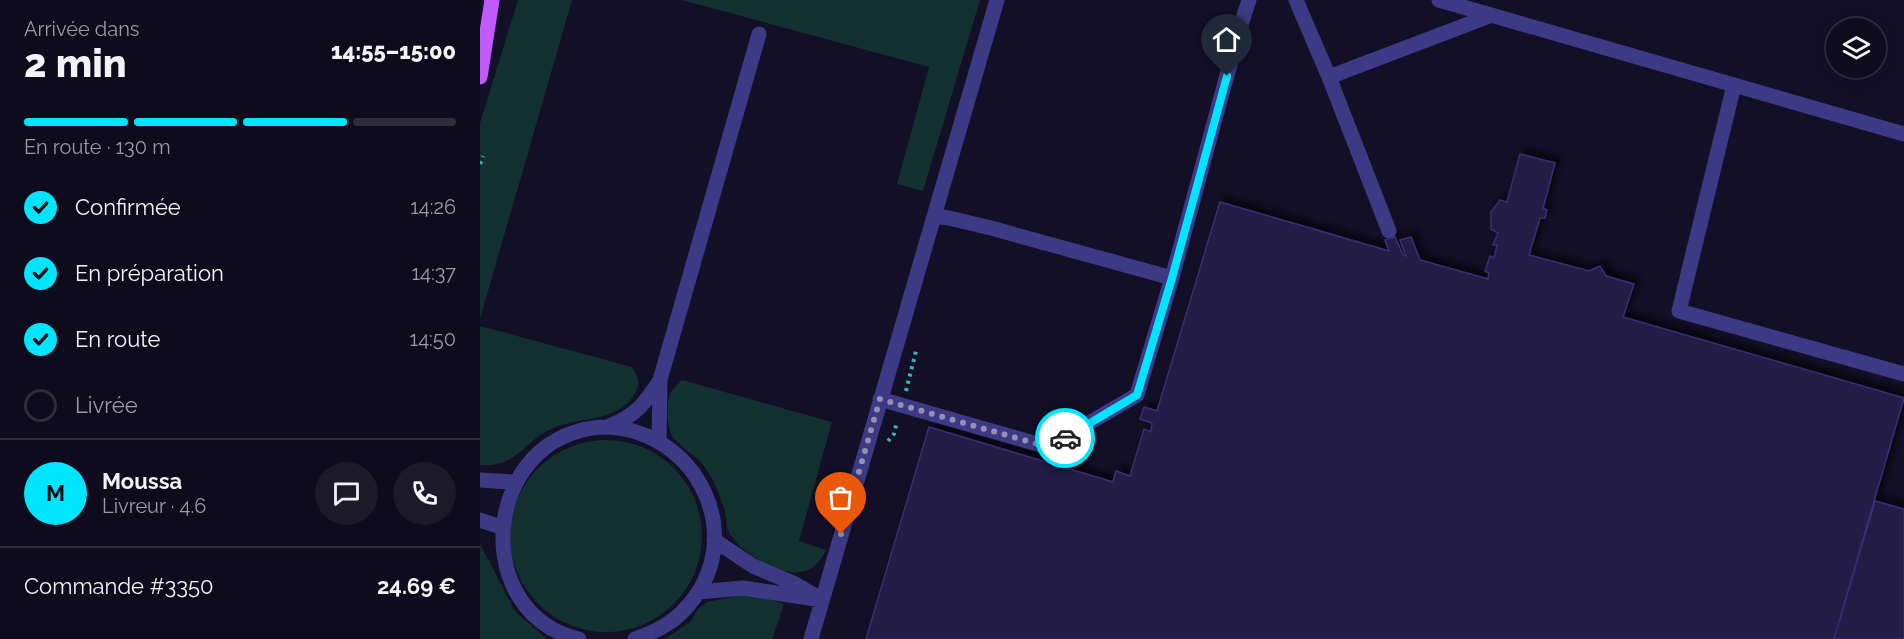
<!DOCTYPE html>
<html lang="fr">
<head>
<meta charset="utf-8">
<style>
	:root { --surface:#0e0b1c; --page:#1c1929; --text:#f1f3f6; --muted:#9b9ba3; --line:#2e2b3b; --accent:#00e5ff }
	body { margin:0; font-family:Raleway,sans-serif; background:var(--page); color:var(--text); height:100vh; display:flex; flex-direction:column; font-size:22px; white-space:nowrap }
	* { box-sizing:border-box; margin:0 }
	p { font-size:20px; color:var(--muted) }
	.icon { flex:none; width:33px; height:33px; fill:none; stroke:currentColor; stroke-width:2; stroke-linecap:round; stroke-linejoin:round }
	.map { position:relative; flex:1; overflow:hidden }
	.sheet { display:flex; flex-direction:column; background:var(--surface); width:480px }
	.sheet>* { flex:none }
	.buttons { position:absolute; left:1346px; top:18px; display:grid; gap:12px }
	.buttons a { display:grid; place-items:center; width:60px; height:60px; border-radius:50%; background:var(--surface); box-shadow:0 3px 15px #0003,0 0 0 2px var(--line); font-size:30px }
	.pin { position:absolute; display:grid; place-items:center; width:51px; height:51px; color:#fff; margin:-62px -26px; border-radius:50% 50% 50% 0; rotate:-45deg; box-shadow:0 0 6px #0007 }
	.pin .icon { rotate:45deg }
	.courier { position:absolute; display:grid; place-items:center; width:60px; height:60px; margin:-30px; border:4px solid #00e5ff; border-radius:50%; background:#fff; color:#222; box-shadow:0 2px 8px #0007 }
	.head em { font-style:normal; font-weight:800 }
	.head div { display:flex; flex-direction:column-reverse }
	.head { display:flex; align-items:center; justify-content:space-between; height:102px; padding:0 24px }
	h1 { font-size:39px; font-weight:800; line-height:45px }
	.bar { display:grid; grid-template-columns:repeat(4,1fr); gap:9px 6px; align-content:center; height:72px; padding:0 24px }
	.bar i { height:8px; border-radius:4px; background:var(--line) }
	.bar .current { background:var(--accent) }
	.bar p { grid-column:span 4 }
	.line { display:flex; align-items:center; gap:15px; padding:0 24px; border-top:2px solid var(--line) }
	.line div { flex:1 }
	.round { display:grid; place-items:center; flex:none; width:63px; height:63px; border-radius:32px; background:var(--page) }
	ol { padding:0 24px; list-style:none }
	li { display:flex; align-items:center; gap:18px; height:66px }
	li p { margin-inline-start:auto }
	li .icon { padding:6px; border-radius:50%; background:var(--accent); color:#111; stroke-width:4 }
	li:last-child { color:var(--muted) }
	li i { width:33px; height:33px; border:3px solid var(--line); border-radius:50% }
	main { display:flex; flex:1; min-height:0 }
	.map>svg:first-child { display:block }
	.green { fill:#12302f }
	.building { fill:#241b47; stroke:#3b2d73; stroke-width:1.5; filter:url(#shadow) }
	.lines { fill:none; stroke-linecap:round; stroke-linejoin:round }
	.path { stroke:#2fb8b0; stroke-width:4; stroke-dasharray:3 4.5; stroke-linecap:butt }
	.minor { stroke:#3d3a85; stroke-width:15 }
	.major { stroke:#c25bff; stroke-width:15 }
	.done { stroke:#948fb3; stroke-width:6; stroke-dasharray:0 10.8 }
	.route { stroke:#00e5ff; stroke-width:8 }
</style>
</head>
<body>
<main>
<section class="sheet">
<div class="head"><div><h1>2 min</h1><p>Arrivée dans</p></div><em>14:55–15:00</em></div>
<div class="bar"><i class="current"></i><i class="current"></i><i class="current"></i><i></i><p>En route · 130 m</p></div>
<ol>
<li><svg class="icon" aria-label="check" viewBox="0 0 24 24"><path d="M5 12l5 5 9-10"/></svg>Confirmée<p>14:26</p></li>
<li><svg class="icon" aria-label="check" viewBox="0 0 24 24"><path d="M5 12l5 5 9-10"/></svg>En préparation<p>14:37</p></li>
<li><svg class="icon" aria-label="check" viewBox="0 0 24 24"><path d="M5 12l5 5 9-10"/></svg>En route<p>14:50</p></li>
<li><i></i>Livrée</li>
</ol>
<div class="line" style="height:108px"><b class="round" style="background:var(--accent);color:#111">M</b><div><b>Moussa</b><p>Livreur · 4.6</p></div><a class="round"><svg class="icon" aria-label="chat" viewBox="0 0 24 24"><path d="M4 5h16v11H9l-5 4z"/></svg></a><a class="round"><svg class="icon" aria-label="phone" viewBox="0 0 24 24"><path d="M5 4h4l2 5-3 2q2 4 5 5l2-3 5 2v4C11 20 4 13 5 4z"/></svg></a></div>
<div class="line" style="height:78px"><div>Commande #3350</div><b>24.69 €</b></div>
</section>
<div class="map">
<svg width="1424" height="639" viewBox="0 0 1424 639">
	<defs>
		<filter id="shadow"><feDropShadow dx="5.5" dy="-5.5" stdDeviation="3" flood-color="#0009"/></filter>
	</defs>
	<rect width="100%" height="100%" fill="#130f26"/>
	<path class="green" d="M38,0h54l-92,319v-196z
		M202,0h298l-57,191 -26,-7 32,-117z
		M0,326l152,41c7,11 9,18 1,30 -18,25 -54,20 -80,31 -28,12 -36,40 -73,37z
		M202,380l150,42 -33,119 27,9c-5,9 -8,15 -18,20 -23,11 -71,-18 -80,-40 -2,-6 -2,-12 -3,-18 -4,-15 -12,-33 -21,-46 -9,-12 -31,-23 -34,-35 -3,-9 -4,-28 0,-37 2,-5 8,-10 12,-14z
		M30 536a96 96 0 1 1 192 0a96 96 0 1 1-192 0Z
		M0,544l35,67 32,28h-67z
		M261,595l22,2 21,7 -12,35h-107l25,-17 9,-14 8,-6z"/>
	<path class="building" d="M1040,154l35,9 -12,45 4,2 -2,8h-5l-11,37 60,16 11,-5 6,10 28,8 -11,33 281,81 -70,241h-968l63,-212 184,55 3,-11 14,5 14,-47 7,3 1,-9 -12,-4 4,-12 13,4 63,-209 169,49 -4,-11 10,-3 8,18 3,1 -6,-16 11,-3 9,23 68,19 1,-6 -4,-2 5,-15 4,2 3,-13h-4l5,-12 -7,-4v-17l9,-12 7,2z
		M1395,501l29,8v130h-70z"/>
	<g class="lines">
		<path class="path" d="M0,164l3,-8
			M426,391l10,-40
			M408,441l6,-7 3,-13"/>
		<path class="minor" d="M816,0l33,77 60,154
			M959,0l465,134
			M849,77l163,-62
			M1254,85l-55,226 225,63
			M454,216l15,2 42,10 181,50 67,-247 10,-31
			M180,380l99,-346
			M400,399l168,48 89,-52 35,-117
			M129,426c27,-10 36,-23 51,-46l-1,61
			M0,480l32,2
			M0,520l18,6
			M234,540l39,26 42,18 19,11
			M218,592l45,-4 79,12
			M99,639c-92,-21 -99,-147 -29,-195 16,-10 36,-17 56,-17 92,3 145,112 79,182 -13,15 -31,23 -50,30
			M331,639l186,-639"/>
		<path class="major" d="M0,77l12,-77"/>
	</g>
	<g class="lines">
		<path class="done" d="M361,534l39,-135 168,48 17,-9"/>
		<path class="route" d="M585,438l72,-43 35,-117 55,-202"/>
	</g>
</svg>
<div class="buttons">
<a><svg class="icon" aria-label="layers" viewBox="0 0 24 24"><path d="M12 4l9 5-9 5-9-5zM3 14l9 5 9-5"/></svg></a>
</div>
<div class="pin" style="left:361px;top:534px;background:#ea580c"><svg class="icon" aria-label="bag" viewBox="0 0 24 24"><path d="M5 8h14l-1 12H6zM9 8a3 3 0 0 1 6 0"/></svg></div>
<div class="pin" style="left:747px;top:76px;background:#1f2937"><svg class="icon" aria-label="home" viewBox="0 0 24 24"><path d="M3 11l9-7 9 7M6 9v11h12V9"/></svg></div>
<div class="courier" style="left:585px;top:438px"><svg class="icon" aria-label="car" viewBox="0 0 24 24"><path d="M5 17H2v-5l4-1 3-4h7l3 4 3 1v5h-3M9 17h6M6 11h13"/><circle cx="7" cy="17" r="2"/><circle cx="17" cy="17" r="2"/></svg></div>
</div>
</main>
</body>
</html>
